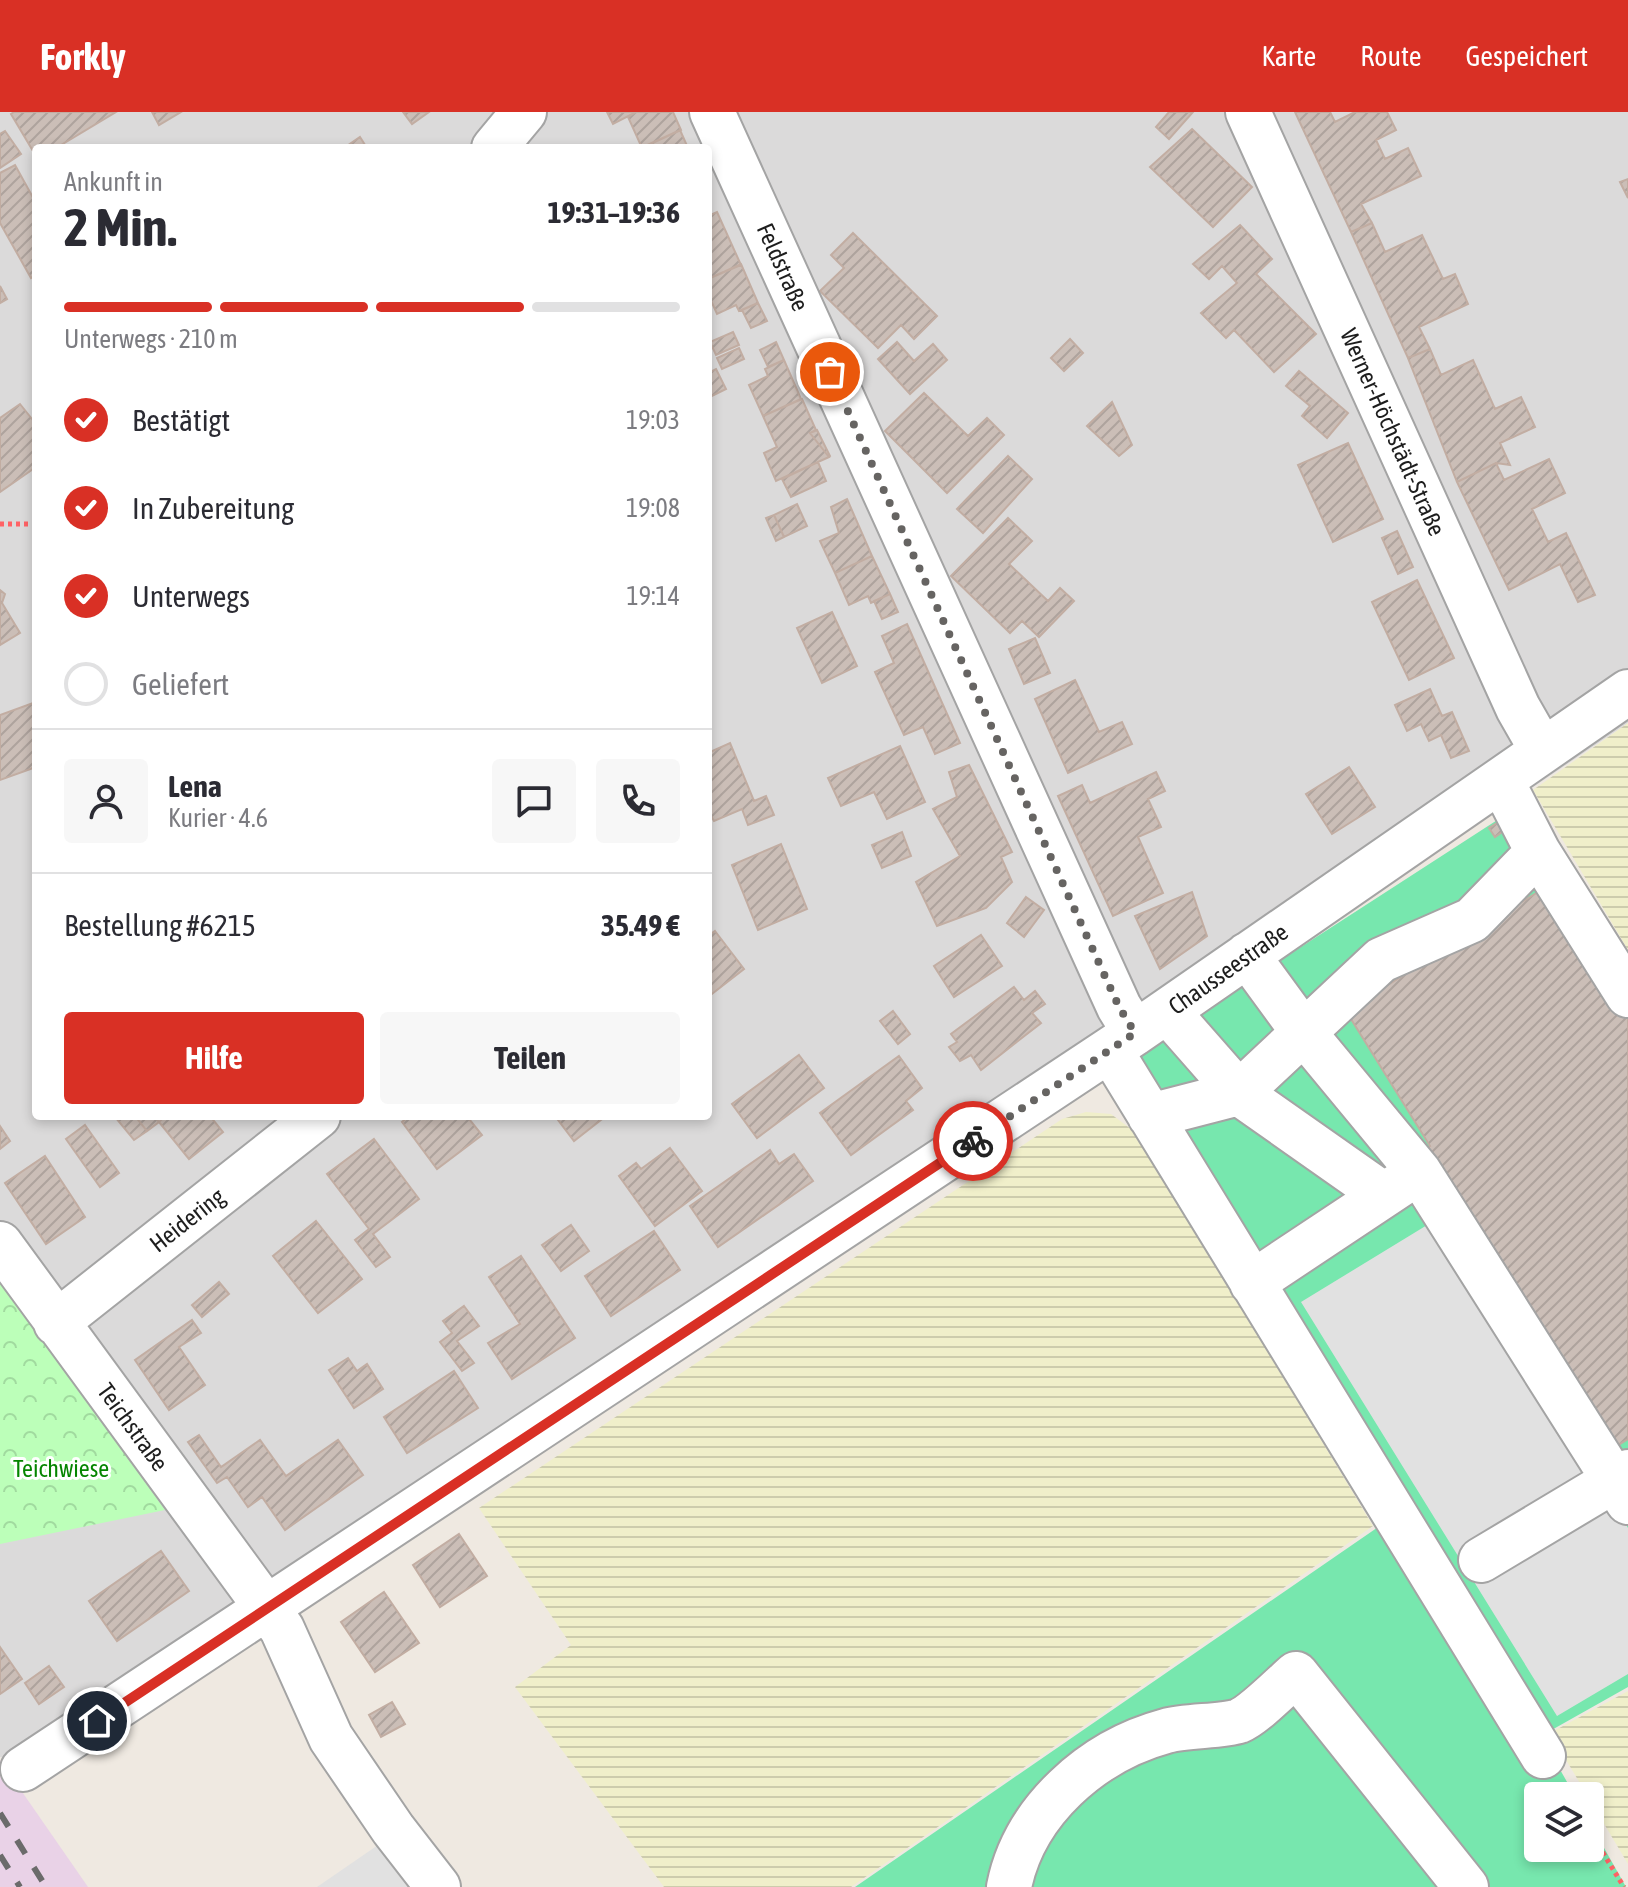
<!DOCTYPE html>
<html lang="de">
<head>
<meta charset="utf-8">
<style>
	:root { --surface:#fff; --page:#f7f7f7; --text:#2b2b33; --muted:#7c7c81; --line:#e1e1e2; --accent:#d93025 }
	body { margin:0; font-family:"Asap Condensed",sans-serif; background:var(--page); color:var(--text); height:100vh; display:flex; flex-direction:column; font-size:30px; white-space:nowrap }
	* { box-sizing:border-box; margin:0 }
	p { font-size:26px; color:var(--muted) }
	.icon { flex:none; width:44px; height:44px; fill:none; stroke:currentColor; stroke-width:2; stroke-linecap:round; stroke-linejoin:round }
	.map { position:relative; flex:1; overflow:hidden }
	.side { position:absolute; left:32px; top:32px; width:680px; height:976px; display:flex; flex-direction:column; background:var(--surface); border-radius:8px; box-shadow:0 4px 12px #0003 }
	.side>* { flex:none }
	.fabs { position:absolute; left:1524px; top:1670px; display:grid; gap:16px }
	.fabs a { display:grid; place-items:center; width:80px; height:80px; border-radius:8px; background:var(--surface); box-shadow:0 4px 12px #0003; font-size:40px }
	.pin { position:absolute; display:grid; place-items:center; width:68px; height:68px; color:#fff; margin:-34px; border:4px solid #fff; border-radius:50%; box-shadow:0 2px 8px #0007 }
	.courier { position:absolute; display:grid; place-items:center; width:80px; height:80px; margin:-40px; border:6px solid #d93025; border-radius:50%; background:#fff; color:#222; box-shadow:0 2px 10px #0007 }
	.headline em { font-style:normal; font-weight:700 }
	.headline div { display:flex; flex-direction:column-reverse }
	.headline { display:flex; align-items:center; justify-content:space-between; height:136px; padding:0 32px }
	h1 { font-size:52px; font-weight:700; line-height:60px }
	.bar { display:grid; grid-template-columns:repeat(4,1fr); gap:12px 8px; align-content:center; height:96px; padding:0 32px }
	.bar i { height:10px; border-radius:6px; background:var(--line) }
	.bar .current { background:var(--accent) }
	.bar p { grid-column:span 4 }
	.line { display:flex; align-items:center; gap:20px; padding:0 32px; border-top:2px solid var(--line) }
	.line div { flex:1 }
	.round { display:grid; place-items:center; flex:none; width:84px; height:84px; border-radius:8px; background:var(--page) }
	ol { padding:0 32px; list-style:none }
	li { display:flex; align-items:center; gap:24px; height:88px }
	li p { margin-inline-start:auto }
	li .icon { padding:8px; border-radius:50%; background:var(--accent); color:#fff; stroke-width:4 }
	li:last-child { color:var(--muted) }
	li i { width:44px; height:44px; border:4px solid var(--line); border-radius:50% }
	.button { display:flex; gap:16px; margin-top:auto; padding:16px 32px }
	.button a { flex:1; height:92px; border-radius:8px; background:var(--accent); color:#fff; font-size:32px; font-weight:700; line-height:92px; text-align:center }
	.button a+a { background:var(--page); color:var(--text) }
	header { display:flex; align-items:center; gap:48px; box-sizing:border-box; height:112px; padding:0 40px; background:var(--accent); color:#fff }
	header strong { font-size:38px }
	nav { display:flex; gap:44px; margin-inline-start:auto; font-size:28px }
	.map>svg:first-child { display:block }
	.residential { fill:#dbdada; fill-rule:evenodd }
	.industrial { fill:#e9d2e7 }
	.farmland { fill:url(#farmland-rules) }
	.park { fill:url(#park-crowns) }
	.pitch { fill:#77e7ae }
	.parking { fill:#e1e1e1 }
	.building { fill:url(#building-hatch); stroke:#c2ada2; stroke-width:2 }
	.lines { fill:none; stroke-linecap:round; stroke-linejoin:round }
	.minor-casing { stroke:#a4a4a4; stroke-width:48 }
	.path { stroke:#ff6265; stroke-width:5; stroke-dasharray:4 4; stroke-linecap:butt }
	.minor { stroke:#fff; stroke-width:44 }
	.rail { stroke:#6b6b6b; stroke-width:6; stroke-dasharray:16 16; stroke-linecap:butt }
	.done { stroke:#666462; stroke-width:8; stroke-dasharray:0 14.4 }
	.route { stroke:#d93025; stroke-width:10 }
	.labels { text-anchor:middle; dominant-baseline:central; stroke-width:6; stroke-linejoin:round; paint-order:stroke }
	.street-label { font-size:24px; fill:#1d1d1d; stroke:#fff }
	.park-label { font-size:24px; fill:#058501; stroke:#fff }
</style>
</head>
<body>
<header>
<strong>Forkly</strong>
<nav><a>Karte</a><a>Route</a><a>Gespeichert</a></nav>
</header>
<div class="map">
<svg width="1628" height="1775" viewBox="0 0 1628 1775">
	<defs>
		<pattern id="farmland-rules" width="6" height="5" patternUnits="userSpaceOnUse" patternTransform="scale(2)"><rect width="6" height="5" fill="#f0efca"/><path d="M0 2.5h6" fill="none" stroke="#cdccad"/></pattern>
		<pattern id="park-crowns" width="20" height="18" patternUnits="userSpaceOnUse" patternTransform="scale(2)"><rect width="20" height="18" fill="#bcffb9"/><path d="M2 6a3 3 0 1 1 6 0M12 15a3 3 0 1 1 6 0" fill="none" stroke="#a1da9f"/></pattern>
		<pattern id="building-hatch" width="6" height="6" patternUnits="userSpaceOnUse" patternTransform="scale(2)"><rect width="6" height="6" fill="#cbbeb7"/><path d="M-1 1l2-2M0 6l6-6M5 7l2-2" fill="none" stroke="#aea39d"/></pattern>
	</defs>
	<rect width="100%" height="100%" fill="#efe9e1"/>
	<path class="residential" d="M0,0h1628v611l-461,311 -1126,732 -41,-9zM36,36h672v968h-672z"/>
	<path class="industrial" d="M0,1648l88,127h-88z"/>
	<path class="farmland" d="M1628,611v227l-95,-160z
		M1086,1000l25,2 24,18 238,394 -522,361h-187l-149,-200 56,-42 -92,-137 583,-389z
		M1628,1579v173l-78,-131z"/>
	<path class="park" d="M0,1166l165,232 -165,34z"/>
	<path class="pitch" d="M1522,692l106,172v711l-87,49 34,60h-37v52h52v-25l36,64h-771l545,-375 -263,-459z"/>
	<path class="parking" d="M1437,1107l191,309v146l-71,42 -256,-414z
		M381,1731l36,44h-100z"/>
	<path class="building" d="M14,0h102l-60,36h-20v8l-25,-42z
		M152,0h29l-22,13z
		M403,0h26l-17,12z
		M607,0h29l-23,12z
		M636,0h37l8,18 -39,18 -14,-31z
		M1169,0h24l-24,27 -13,-12z
		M1295,0h35l5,10 20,-10h32l9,18 -20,10 9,19 23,-11 13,28 -60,28 11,19 -21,9z
		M1192,17l60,58 -39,40 -63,-60z
		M680,18l8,18h-45v-1z
		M5,19l16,23 -21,14v-34z
		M360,25l7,11h-23z
		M15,53l21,38v72l-5,3 -31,-55v-50z
		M1628,67v19l-8,-16z
		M717,100l24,53 -33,14v-63z
		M1372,111l13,29 37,-17 21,44 12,-5 13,30 -49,23 11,22 -22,9 -57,-126z
		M1240,113l32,34 -16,15 60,60 -42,38 -40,-42 -8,8 -25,-25 36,-30 -15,-17 -13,13 -16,-15z
		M853,121l84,83 -23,23 -13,-14 -23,23 -58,-57 24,-23 -13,-13z
		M741,152l17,39 -19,8 -3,-6 -19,9 -9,-20v-15z
		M0,174l7,13 -7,4z
		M758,191l9,18 -16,7 -9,-18z
		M733,220l6,13 -23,10 -6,-13z
		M1070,227l13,14 -19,18 -13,-13z
		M776,230l8,18 -16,7 -8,-17z
		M897,230l17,19 19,-17 14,16 -37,34 -32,-35z
		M739,236l5,11 -22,10 -5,-11z
		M1430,237l11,26 32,-15 22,49 26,-12 14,30 -35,16 10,22 -14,-2 -39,19 -49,-124z
		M784,248l17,39 -38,17 -14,-31 19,-9 -3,-7z
		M716,257l10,20 -18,9v-25z
		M1299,259l49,42 -21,25 -25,-22 8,-10 -24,-20z
		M924,281l44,43 19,-18 17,17 -57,58 -62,-62z
		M802,287l14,31 -6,3 19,24 -53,24 -12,-28 13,-6 -14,-31z
		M1112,290l20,43 -13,11 -32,-30z
		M20,292l16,20v43l-36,25v-74z
		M817,318l13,26 -1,1 -19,-24z
		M1348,331l35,76 -50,23 -35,-77z
		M1008,344l24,23 -49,54 -26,-24z
		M1549,347l16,34 -33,16 16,33 18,-9 29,62 -17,7 -18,-38 -51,26 -52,-108 39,-19 8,17z
		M818,350l8,19 -35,16 -9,-18z
		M847,387l25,57 -37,17 -15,-32 19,-8 -8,-26z
		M797,392l10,22 -23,11 -10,-22z
		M774,403l10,22 -8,4 -10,-23z
		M1008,406l24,23 -23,23 39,37 12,-13 14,13 -35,36 -17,-16 -12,12 -59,-57z
		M1397,419l16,36 -15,7 -16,-36z
		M872,444l18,38 -19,9 -3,-7 -19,9 -14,-32z
		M1417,468l37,78 -45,22 -37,-78z
		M0,478l5,4 -3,9 18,30 -20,12z
		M890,482l8,18 -16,7 -8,-18z
		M832,500l25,54 -35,17 -25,-55z
		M907,512l53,119 -25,11 -12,-27 -19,8 -29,-63 19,-9 -12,-27z
		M1035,526l15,35 -26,11 -15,-35z
		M1075,568l24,52 23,-10 10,22 -64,29 -33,-74z
		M1430,577l12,27 10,-4 17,39 -18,7 -10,-23 -12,6 -8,-17 -14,7 -12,-26z
		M36,590v65l-36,13v-65z
		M730,631l24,58 12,-5 8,19 -26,10 -6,-16 -28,12 -6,-10v-58z
		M900,634l25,56 -38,17 -13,-27 -33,14 -13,-28z
		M969,653l43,87 -11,5 11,25 -26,26 -49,18 -21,-44 44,-26 -27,-47 24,-12 -8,-25z
		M1349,655l26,40 -43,27 -26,-40z
		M1156,660l9,19 -17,8 13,28 -23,10 25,56 -50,23 -55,-120 24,-11 8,18z
		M1503,707l5,9 -13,9 -6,-9z
		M902,720l9,24 -29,12 -10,-23z
		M781,732l26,65 -49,21 -26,-65z
		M1546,775l82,132v420l-13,8 -166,-270 -2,-3 -7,5 -17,-28 7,-5 -84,-135z
		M1192,780l15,44 -47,33 -25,-53z
		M1026,785l18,13 -20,27 -17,-14z
		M715,819l29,38 -36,28v-61z
		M981,823l21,31 -48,31 -20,-31z
		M1014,875l10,13 11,-9 10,13 -13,9 9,10 -60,47 -10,-15 -11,6 -11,-14 8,-5 -6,-8z
		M893,899l17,23 -12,10 -18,-23z
		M799,943l25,33 -67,50 -25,-34z
		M899,944l23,32 -16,13 7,9 -62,45 -31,-42z
		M135,1004l12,15 -13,9 -19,-23z
		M135,1004h19l5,6 -12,9z
		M165,1004h45l13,16 -34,27 -30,-37z
		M409,1004h65l-5,3 13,16 -45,34 -35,-47z
		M555,1004h51l-32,25z
		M85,1013l34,48 -19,14 -34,-48z
		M0,1014l10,15 -10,8z
		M374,1027l45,60 -46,35 17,23 -14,10 -21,-27 14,-11 -42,-55z
		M670,1036l32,43 -47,35 -36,-50 17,-13 5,6z
		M770,1038l9,14 15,-10 19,27 -95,66 -28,-41z
		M45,1044l40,61 -39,27 -41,-61z
		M316,1109l46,58 -44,34 -45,-57z
		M571,1113l18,26 -28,20 -19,-26z
		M654,1119l26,39 -69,46 -26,-40z
		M521,1144l54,82 -63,41 -24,-36 32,-19 -31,-47z
		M219,1170l10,12 -27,23 -10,-12z
		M464,1194l15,20 -22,15 17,22 -12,8 -22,-29 12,-9 -9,-12z
		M192,1208l9,13 -22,14 26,38 -36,25 -34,-50z
		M348,1246l9,13 10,-7 16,25 -29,19 -25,-38z
		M454,1259l24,37 -71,45 -23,-36z
		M199,1323l22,32 39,-27 26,36 52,-36 25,35 -78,55 -23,-33 -14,10 -21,-30 -10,6 -29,-41z
		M459,1422l28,42 -47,31 -27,-42z
		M161,1439l28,40 -72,50 -28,-40z
		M384,1480l35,51 -44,29 -34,-50z
		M0,1535l22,32 -22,15z
		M49,1554l15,21 -25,17 -14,-21z
		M392,1590l13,22 -24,13 -12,-22z"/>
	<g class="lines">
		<g class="minor-casing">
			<path id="minor" d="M712,0l407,895 16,26
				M1248,0l270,596 24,42
				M494,36l30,-36
				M1501,668l37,72 90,143
				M1247,843l57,78 115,139 209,330
				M1167,899l72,82 145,102
				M1110,938l433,706
				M1150,1004l89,-23 142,-133 91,-40 66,-68
				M0,1132l282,385 49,109 62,91 45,58
				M1252,1171l155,-103
				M56,1211l262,-207
				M1481,1448l147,-88
				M23,1657l1112,-736 493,-341
				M1009,1775c15,-76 83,-136 157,-156 21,-6 55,-4 73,-10 15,-6 43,-35 57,-47l170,213"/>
		</g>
		<path class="path" d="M0,412h36
			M1590,1720l34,55"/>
		<use href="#minor" class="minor"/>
		<path class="rail" d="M0,1701l46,74
			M0,1743l20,32"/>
	</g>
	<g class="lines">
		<path class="done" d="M830,260l289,635 16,26 -162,108"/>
		<path class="route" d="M97,1609l876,-580"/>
	</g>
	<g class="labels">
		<g class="street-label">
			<text transform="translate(783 155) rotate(66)">Feldstraße</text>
			<text transform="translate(1393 320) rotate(66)">Werner-Höchstädt-Straße</text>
			<text transform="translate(1228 857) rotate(-35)">Chausseestraße</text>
			<text transform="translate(187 1108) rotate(-38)">Heidering</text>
			<text transform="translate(133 1315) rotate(54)">Teichstraße</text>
		</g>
		<g class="park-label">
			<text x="61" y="1356">Teichwiese</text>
		</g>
	</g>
</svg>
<div class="fabs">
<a><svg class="icon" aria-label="layers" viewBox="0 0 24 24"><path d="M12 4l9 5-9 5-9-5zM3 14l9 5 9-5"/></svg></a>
</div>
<div class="pin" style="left:830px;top:260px;background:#ea580c"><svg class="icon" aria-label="bag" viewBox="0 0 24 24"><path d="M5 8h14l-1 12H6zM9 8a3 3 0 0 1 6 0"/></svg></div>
<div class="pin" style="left:97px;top:1609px;background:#1f2937"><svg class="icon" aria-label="home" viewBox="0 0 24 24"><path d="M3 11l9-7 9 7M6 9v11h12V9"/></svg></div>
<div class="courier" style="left:973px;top:1029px"><svg class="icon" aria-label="bike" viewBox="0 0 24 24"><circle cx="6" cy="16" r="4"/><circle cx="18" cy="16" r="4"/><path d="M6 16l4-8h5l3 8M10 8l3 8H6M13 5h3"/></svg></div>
<section class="side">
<div class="headline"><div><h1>2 Min.</h1><p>Ankunft in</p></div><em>19:31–19:36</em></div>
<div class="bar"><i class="current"></i><i class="current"></i><i class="current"></i><i></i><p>Unterwegs · 210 m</p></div>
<ol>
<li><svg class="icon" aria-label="check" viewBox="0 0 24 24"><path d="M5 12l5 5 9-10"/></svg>Bestätigt<p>19:03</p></li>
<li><svg class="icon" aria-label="check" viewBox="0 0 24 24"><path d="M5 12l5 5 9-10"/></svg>In Zubereitung<p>19:08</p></li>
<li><svg class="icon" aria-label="check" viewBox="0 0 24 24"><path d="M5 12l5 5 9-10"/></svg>Unterwegs<p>19:14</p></li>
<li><i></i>Geliefert</li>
</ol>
<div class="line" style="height:144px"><a class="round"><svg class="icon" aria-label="person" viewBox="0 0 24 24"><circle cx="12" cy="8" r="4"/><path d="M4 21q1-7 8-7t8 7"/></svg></a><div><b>Lena</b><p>Kurier · 4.6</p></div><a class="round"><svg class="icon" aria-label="chat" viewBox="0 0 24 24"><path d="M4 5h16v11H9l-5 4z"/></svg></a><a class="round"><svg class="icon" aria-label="phone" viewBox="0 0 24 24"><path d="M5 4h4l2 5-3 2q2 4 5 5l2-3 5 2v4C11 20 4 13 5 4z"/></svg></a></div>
<div class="line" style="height:104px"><div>Bestellung #6215</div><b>35.49 €</b></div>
<div class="button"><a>Hilfe</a><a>Teilen</a></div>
</section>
</div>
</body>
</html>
